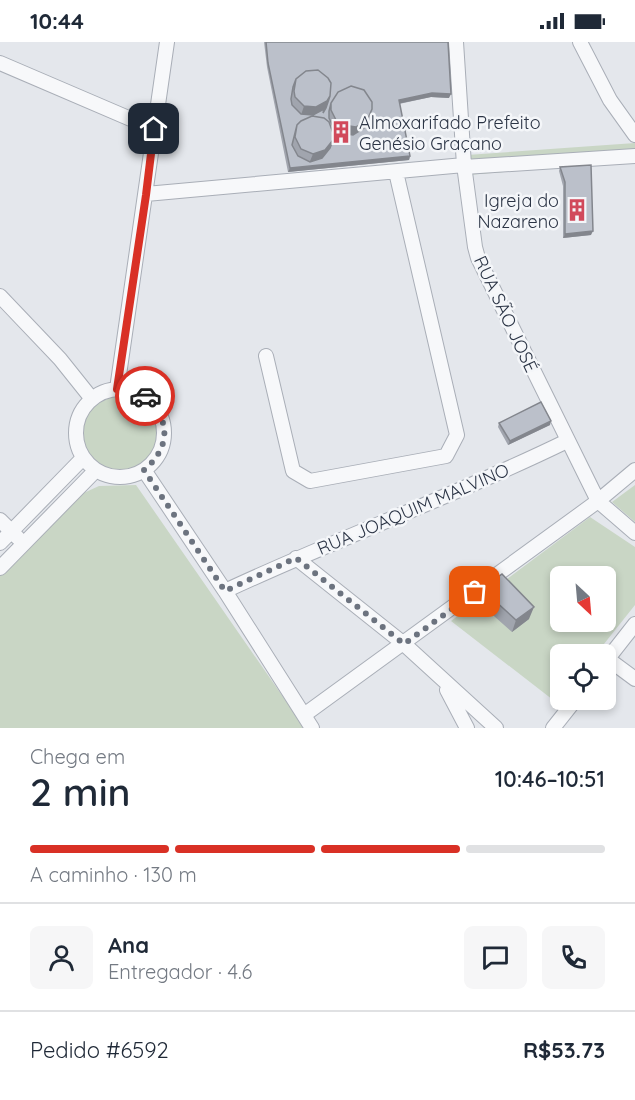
<!DOCTYPE html>
<html lang="pt">
<head>
<meta charset="utf-8">
<style>
	:root { --surface:#fff; --page:#f6f6f7; --text:#1f2937; --muted:#747a83; --line:#e0e1e3; --accent:#d93025 }
	body { margin:0; font-family:Quicksand,sans-serif; background:var(--page); color:var(--text); height:100vh; display:flex; flex-direction:column; font-size:22px; white-space:nowrap }
	* { box-sizing:border-box; margin:0 }
	p { font-size:20px; color:var(--muted) }
	.icon { flex:none; width:33px; height:33px; fill:none; stroke:currentColor; stroke-width:2; stroke-linecap:round; stroke-linejoin:round }
	.map { position:relative; height:686px; overflow:hidden }
	.side { display:flex; flex-direction:column; background:var(--surface); flex:1 }
	.side>* { flex:none }
	.needle { width:39px; rotate:154deg }
	.buttons { position:absolute; left:550px; top:524px; display:grid; gap:12px }
	.buttons a { display:grid; place-items:center; width:66px; height:66px; border-radius:9px; background:var(--surface); box-shadow:0 3px 9px #0003; font-size:30px }
	.pin { position:absolute; display:grid; place-items:center; width:51px; height:51px; color:#fff; margin:-26px; border-radius:12px; box-shadow:0 3px 9px #0006 }
	.courier { position:absolute; display:grid; place-items:center; width:60px; height:60px; margin:-30px; border:4px solid #d93025; border-radius:50%; background:#fff; color:#222; box-shadow:0 2px 8px #0007 }
	.summary em { font-style:normal; font-weight:600 }
	.summary div { display:flex; flex-direction:column-reverse }
	.summary { display:flex; align-items:center; justify-content:space-between; height:102px; padding:0 30px }
	h1 { font-size:39px; font-weight:600; line-height:45px }
	.bar { display:grid; grid-template-columns:repeat(4,1fr); gap:9px 6px; align-content:center; height:72px; padding:0 30px }
	.bar i { height:8px; border-radius:4px; background:var(--line) }
	.bar .selected { background:var(--accent) }
	.bar p { grid-column:span 4 }
	.line { display:flex; align-items:center; gap:15px; padding:0 30px; border-top:2px solid var(--line) }
	.line div { flex:1 }
	.round { display:grid; place-items:center; flex:none; width:63px; height:63px; border-radius:9px; background:var(--page) }
	.status { display:flex; justify-content:space-between; align-items:center; height:42px; padding:0 30px; background:var(--surface); direction:ltr }
	.status svg { height:16px; fill:currentColor }
	.map>svg:first-child { display:block }
	.green { fill:#c9d6c5; fill-rule:evenodd }
	.lines { fill:none; stroke-linecap:round; stroke-linejoin:round }
	.minor-casing { stroke:#a9aeb7; stroke-width:16 }
	.minor { stroke:#f7f8fa; stroke-width:14 }
	.wall { fill:#a1a5ae }
	.shaded-wall { fill:#83868d }
	.building { fill:#bbc0ca; stroke:#83868d; stroke-width:1.5; fill-rule:evenodd }
	.done { stroke:#6c737f; stroke-width:6; stroke-dasharray:0 10.8 }
	.route { stroke:#d93025; stroke-width:8 }
	.labels { text-anchor:middle; dominant-baseline:central; stroke-width:5; stroke-linejoin:round; paint-order:stroke }
	.poi-label { font-size:18px; fill:#2b3445; stroke:#f4f6f9; text-anchor:start }
	.street-label { font-size:18px; fill:#2b3445; stroke:#f4f6f9 }
</style>
</head>
<body>
<div class="status"><b>10:44</b><svg viewBox="0 0 49 12"><path d="M0 12V9h3v3zM5 12V6h3v6zM10 12V3h3v9zM15 12V0h3v12zM26 1h20v11H26zM47 4h2v5h-2z"/></svg></div>
<div class="map">
<svg width="635" height="686" viewBox="0 0 635 686">
	<rect width="100%" height="100%" fill="#e4e7ec"/>
	<path class="green" d="M635,101v18l-167,14 -1,-20z
		M81 393a38 38 0 1 1 76 0a38 38 0 1 1-76 0Z
		M136,443l152,219 15,24h-303v-155l77,-77 22,-10z
		M635,443v37l-23,-20z
		M590,475l45,30v58l-39,49h-35v44l-4,5 -106,-82zM561,534h45v45h-45z"/>
	<g class="lines">
		<g class="minor-casing">
			<path id="minor" d="M456,0l8,123 11,82 3,11 120,243 37,32
				M580,0l30,58 25,35
				M0,21l154,66
				M464,125l171,-11
				M146,152l318,-29
				M0,254l60,63 32,40
				M266,314l27,115 17,10 136,-25 11,-21 -61,-263
				M76 391a44 44 0 1 1 88 0a44 44 0 1 1-88 0Z
				M117,347l50,-347
				M144,428l81,121 87,137
				M0,478l18,18
				M0,501l83,-85
				M296,516l108,86 92,84
				M0,526l96,-98
				M225,549c113,-53 230,-95 342,-150
				M608,617l27,20
				M606,619l29,-37
				M447,648l20,38
				M304,673l294,-214 37,-31
				M553,686l23,-29"/>
		</g>
		<use href="#minor" class="minor"/>
	</g>
	<path class="wall" d="M264,0h184l1,56 -18,-1 -32,7 11,52 -1,4 -121,12 -21,-105z
		M560,125l31,68 -28,3v-52l-4,-15z
		M499,381l51,2 -42,20 -10,-18z
		M482,547l47,30 -17,13 -35,-31z"/>
	<path class="shaded-wall" d="M432,51l19,1 -2,4 -18,-1 -34,7 2,-4z
		M330,54l-4,12 -3,5 -23,5 4,-12z
		M367,79h1l-5,12 -25,4 5,-12z
		M333,98l-5,12 -7,10 -13,4 5,-12z
		M410,114l-1,4 -121,12 2,-4z
		M593,189l-2,4 -28,3 2,-4z
		M551,379l-1,4 -42,20 2,-4z
		M534,565l-5,12 -17,13 4,-12z"/>
	<path class="building" d="M266,0h182l3,52 -19,-1 -33,7 11,56 -120,12 -22,-105zM318,28l10,8 3,5 -1,13 -4,12 -3,5 1,-4 -11,6 -12,-1 -9,-9 -1,-6 2,-12 3,-8 10,-8zM351,44l13,4 8,12v7l-8,19 -11,7 -13,-2 -6,-4 -5,-11v-7l2,-8 7,-11zM312,74l12,2 5,4 4,11v7l-3,8 -8,10 -12,4 -12,-6 -6,-11 5,-20 4,-4z
		M318,28l10,8 3,5 -1,13 -3,5 -11,6 -12,-1 -9,-9 -1,-6 2,-12 10,-8z
		M351,44l13,4 8,12v7l-5,12 -11,6 -13,-2 -6,-3 -6,-12v-7l7,-11z
		M312,74l12,2 5,4 4,11v7l-8,10 -12,4 -12,-5 -6,-12 2,-12 4,-4z
		M591,123l2,66 -28,3v-52l-5,-15z
		M541,360l10,19 -41,20 -11,-18z
		M502,532l32,33 -18,13 -34,-31z"/>
	<g class="lines">
		<path class="done" d="M145,354c26,24 26,51 -1,74l81,121 71,-33 108,86 71,-52"/>
		<path class="route" d="M145,354l-14,-6 -14,-1 29,-194 8,-66"/>
	</g>
	<defs>
		<g id="building-bare" transform="scale(1.8)"><path d="M-4-6H4V6H1V3H-1V6H-4ZM-2.5-4.3h1.7v1.8h-1.7ZM.8-4.3h1.7v1.8H.8ZM-2.5-1h1.7V.8h-1.7ZM.8-1h1.7V.8H.8Z" fill="#d1495b" stroke="#f4f6f9" stroke-width="2.5" paint-order="stroke"/></g>
	</defs>
	<g fill-rule="evenodd">
		<use href="#building-bare" x="341" y="90"/>
		<use href="#building-bare" x="577" y="168"/>
	</g>
	<g class="labels">
		<g class="poi-label">
			<text x="359" y="80">Almoxarifado Prefeito<tspan x="359" dy="21">Genésio Graçano</tspan></text>
			<text x="559" y="158" text-anchor="end">Igreja do<tspan x="559" dy="21">Nazareno</tspan></text>
		</g>
		<g class="street-label">
			<text transform="translate(506 272) rotate(65)">RUA SÃO JOSÉ</text>
			<text transform="translate(413 467) rotate(-23)">RUA JOAQUIM MALVINO</text>
		</g>
	</g>
</svg>
<div class="buttons">
<a><svg class="needle" viewBox="-14 -14 28 28"><path d="M0-13l5 13h-10z" fill="#e53935"/><path d="M0 13l5-13h-10z" fill="#747a83"/></svg></a>
<a><svg class="icon" aria-label="locate" viewBox="0 0 24 24"><circle cx="12" cy="12" r="6"/><path d="M12 2v4M12 18v4M2 12h4M18 12h4"/></svg></a>
</div>
<div class="pin" style="left:475px;top:550px;background:#ea580c"><svg class="icon" aria-label="bag" viewBox="0 0 24 24"><path d="M5 8h14l-1 12H6zM9 8a3 3 0 0 1 6 0"/></svg></div>
<div class="pin" style="left:154px;top:87px;background:#1f2937"><svg class="icon" aria-label="home" viewBox="0 0 24 24"><path d="M3 11l9-7 9 7M6 9v11h12V9"/></svg></div>
<div class="courier" style="left:145px;top:354px"><svg class="icon" aria-label="car" viewBox="0 0 24 24"><path d="M5 17H2v-5l4-1 3-4h7l3 4 3 1v5h-3M9 17h6M6 11h13"/><circle cx="7" cy="17" r="2"/><circle cx="17" cy="17" r="2"/></svg></div>
</div>
<section class="side">
<div class="summary"><div><h1>2 min</h1><p>Chega em</p></div><em>10:46–10:51</em></div>
<div class="bar"><i class="selected"></i><i class="selected"></i><i class="selected"></i><i></i><p>A caminho · 130 m</p></div>
<div class="line" style="height:108px"><a class="round"><svg class="icon" aria-label="person" viewBox="0 0 24 24"><circle cx="12" cy="8" r="4"/><path d="M4 21q1-7 8-7t8 7"/></svg></a><div><b>Ana</b><p>Entregador · 4.6</p></div><a class="round"><svg class="icon" aria-label="chat" viewBox="0 0 24 24"><path d="M4 5h16v11H9l-5 4z"/></svg></a><a class="round"><svg class="icon" aria-label="phone" viewBox="0 0 24 24"><path d="M5 4h4l2 5-3 2q2 4 5 5l2-3 5 2v4C11 20 4 13 5 4z"/></svg></a></div>
<div class="line" style="height:78px"><div>Pedido #6592</div><b>R$53.73</b></div>
</section>
</body>
</html>
